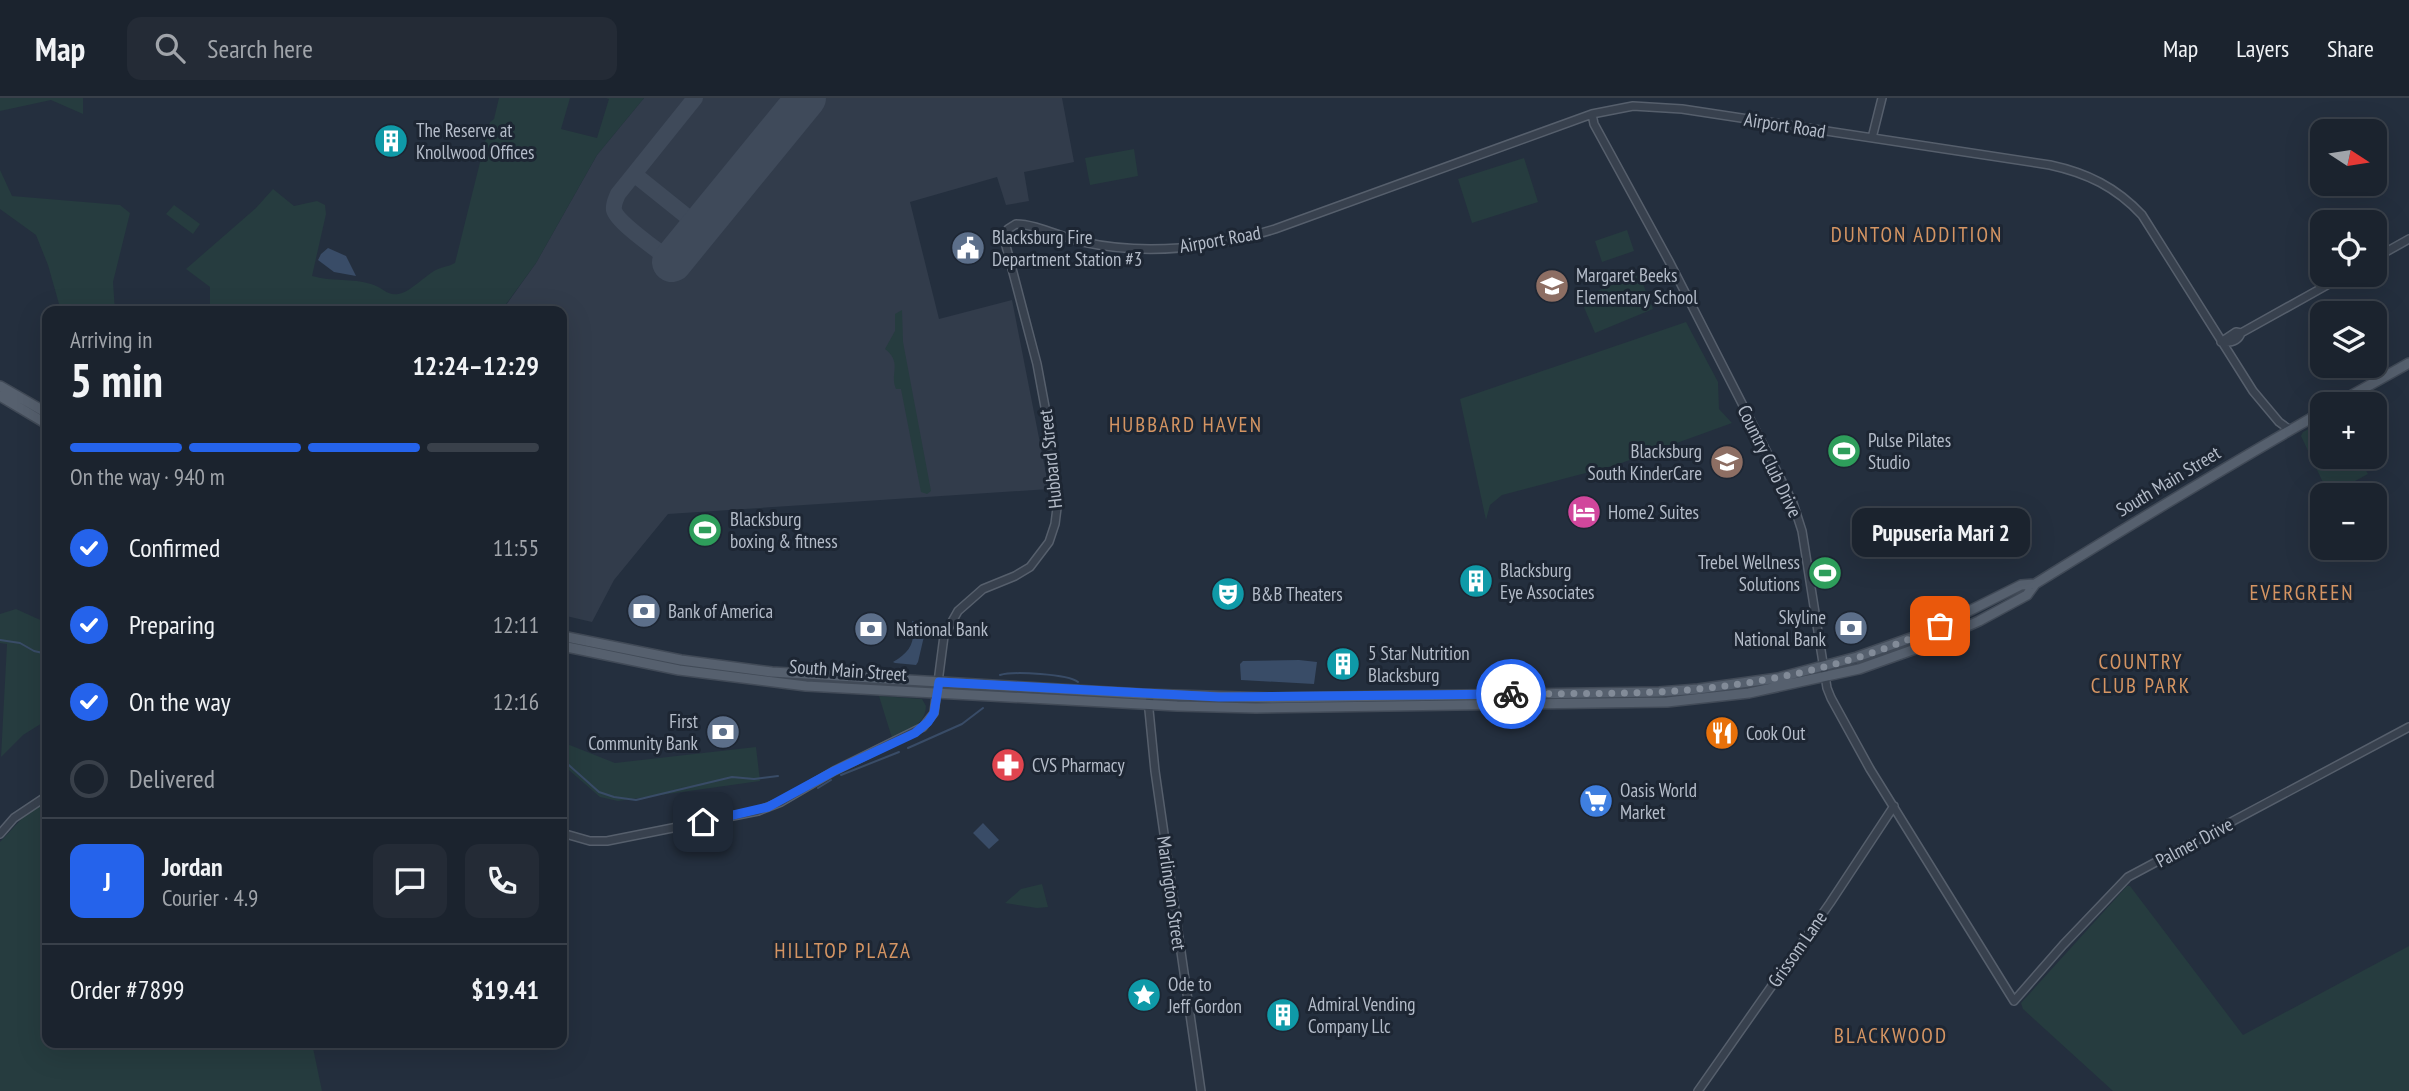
<!DOCTYPE html>
<html lang="en">
<head>
<meta charset="utf-8">
<style>
	:root { --surface:#1b232e; --page:#242b36; --text:#f1f3f6; --muted:#a0a4aa; --line:#39404a; --accent:#2563eb }
	body { margin:0; font-family:"PT Sans Narrow",sans-serif; background:var(--page); color:var(--text); height:100vh; display:flex; flex-direction:column; font-size:26px; white-space:nowrap }
	* { box-sizing:border-box; margin:0 }
	p { font-size:23px; color:var(--muted) }
	.icon { flex:none; width:38px; height:38px; fill:none; stroke:currentColor; stroke-width:2; stroke-linecap:round; stroke-linejoin:round }
	.map { position:relative; flex:1; overflow:hidden }
	.sheet { position:absolute; left:42px; top:208px; width:525px; height:742px; display:flex; flex-direction:column; background:var(--surface); border-radius:14px; box-shadow:0 7px 28px #0002,0 0 0 2px var(--line) }
	.sheet>* { flex:none }
	.needle { width:46px; rotate:102deg }
	.buttons { position:absolute; left:2310px; top:21px; display:grid; gap:14px }
	.buttons a { display:grid; place-items:center; width:77px; height:77px; border-radius:14px; background:var(--surface); box-shadow:0 7px 28px #0002,0 0 0 2px var(--line); font-size:35px }
	.pin { position:absolute; display:grid; place-items:center; width:60px; height:60px; color:#fff; margin:-30px; border-radius:14px; box-shadow:0 4px 10px #0006 }
	.courier { position:absolute; display:grid; place-items:center; width:70px; height:70px; margin:-35px; border:5px solid #2563eb; border-radius:50%; background:#fff; color:#222; box-shadow:0 2px 9px #0007 }
	.bubble { position:absolute; height:49px; border-radius:14px; background:var(--surface); box-shadow:0 7px 28px #0002,0 0 0 2px var(--line); font-size:23px; font-weight:800; line-height:49px; text-align:center }
	.summary em { font-style:normal; font-weight:800 }
	.summary div { display:flex; flex-direction:column-reverse }
	.summary { display:flex; align-items:center; justify-content:space-between; height:119px; padding:0 28px }
	h1 { font-size:46px; font-weight:800; line-height:52px }
	.bar { display:grid; grid-template-columns:repeat(4,1fr); gap:10px 7px; align-content:center; height:84px; padding:0 28px }
	.bar i { height:9px; border-radius:5px; background:var(--line) }
	.bar .on { background:var(--accent) }
	.bar p { grid-column:span 4 }
	.line { display:flex; align-items:center; gap:18px; padding:0 28px; border-top:2px solid var(--line) }
	.line div { flex:1 }
	.round { display:grid; place-items:center; flex:none; width:74px; height:74px; border-radius:14px; background:var(--page) }
	ol { padding:0 28px; list-style:none }
	li { display:flex; align-items:center; gap:21px; height:77px }
	li p { margin-inline-start:auto }
	li .icon { padding:7px; border-radius:50%; background:var(--accent); color:#fff; stroke-width:4 }
	li:last-child { color:var(--muted) }
	li i { width:38px; height:38px; border:4px solid var(--line); border-radius:50% }
	header { display:flex; align-items:center; gap:42px; box-sizing:border-box; height:98px; padding:0 35px; background:var(--surface); border-bottom:2px solid var(--line) }
	header strong { font-size:33px }
	nav { display:flex; gap:38px; margin-inline-start:auto; font-size:24px }
	.search { width:490px; height:63px; background:var(--page); display:flex; align-items:center; gap:18px; box-sizing:border-box; padding:0 24px; border-radius:14px; color:var(--muted); font-size:26px }
	.map>svg:first-child { display:block }
	.airport { fill:#323c4b }
	.green { fill:#263c3f }
	.water { fill:#394c67 }
	.lines { fill:none; stroke-linecap:round; stroke-linejoin:round }
	.stream { stroke:#394c67; stroke-width:2 }
	.taxiway { stroke:#3f4a5a; stroke-width:16 }
	.runway { stroke:#3f4a5a; stroke-width:40 }
	.minor-casing { stroke:#565f6c; stroke-width:10 }
	.major-casing { stroke:#414a57; stroke-width:12 }
	.minor { stroke:#38414e; stroke-width:7 }
	.major { stroke:#56606e; stroke-width:9 }
	.done { stroke:#828b98; stroke-width:7; stroke-dasharray:0 12.6 }
	.route { stroke:#2563eb; stroke-width:9 }
	.labels { text-anchor:middle; dominant-baseline:central; stroke-width:6; stroke-linejoin:round; paint-order:stroke }
	.street-label { font-size:19px; fill:#b4bcc9; stroke:#1d2633 }
	.poi-label { font-size:19px; fill:#b4bcc9; stroke:#1d2633; text-anchor:start }
	.neighbourhood-label { font-size:21px; letter-spacing:2px; fill:#d59563; stroke:#1d2633 }
</style>
</head>
<body>
<header>
<strong>Map</strong>
<div class="search"><svg class="icon" aria-label="search" viewBox="0 0 24 24"><circle cx="10" cy="10" r="6"/><path d="M15 15l6 6"/></svg>Search here</div>
<nav><a>Map</a><a>Layers</a><a>Share</a></nav>
</header>
<div class="map">
<svg width="2409" height="993" viewBox="0 0 2409 993">
	<rect width="100%" height="100%" fill="#242f3e"/>
	<path class="airport" d="M644,0h418l12,64 -50,10 5,29 -23,4 -9,-28 -87,25 29,117 73,-19 37,189 -381,25 -54,66 -22,42 -30,-7v-303h-61l35,-49 61,-108z"/>
	<path class="green" d="M0,0h83v16l-32,-14 -51,11z
		M499,0h71l-9,31 36,9 12,-39 -3,-1h38l-47,57 -61,108 -35,48h-295l4,-4v-20l-24,-18 70,-61 17,-19 21,17 23,-5 8,4 1,9 -14,62c20,6 41,2 59,8 12,3 17,14 31,9 11,-4 22,-16 32,-22 6,-4 14,-4 21,-8l35,-141 4,-3z
		M1134,51l4,27 -48,9 -5,-27z
		M1524,60l14,44 -66,21 -14,-44z
		M0,72l12,26 108,9 10,8 -17,69 2,29h-54l-13,-46 -12,-30 -36,-26z
		M174,107l26,19 -7,10 -27,-20z
		M1627,132l7,21 -32,11 -7,-21z
		M1639,176l14,35 -58,24 -15,-35z
		M902,212l1,32 28,149 -4,3 -6,-2 -20,-103h-5c-7,-15 7,-26 -11,-40l10,-18v-17z
		M1686,224l32,60 1,27 13,14 -116,42 -114,30 -12,10 -4,15 -26,-121z
		M2322,324v35h36l10,17 -39,21 -28,-59 2,-4z
		M16,511l31,14v97l-24,15 -22,22 6,-113 -7,-1v-29z
		M879,598l43,3 4,7c-1,20 -18,24 -34,32z
		M562,644l53,21 141,-16 4,34 -142,20 -18,-4 -38,-33z
		M47,703v242h265l10,48h-322v-249l28,-30z
		M1042,786l6,23 -11,1 -32,-5 16,-14z
		M2127,788h3l113,149 166,-89v145h-296l-90,-82 -2,-6z"/>
	<path class="water" d="M328,150l18,8 10,20 -22,-4 -16,-12 3,-6z
		M912,523l7,1 6,10 -7,30 -2,3 -21,-2 -2,-1c18,-10 23,-21 19,-41z
		M1299,562l18,2 -3,22 -73,-4 -1,-16 3,-3z
		M983,725l16,17 -10,9 -16,-16z"/>
	<g class="lines">
		<path class="stream" d="M0,542l20,3 14,8 13,3
			M1000,577c14,-4 68,-1 78,7
			M908,650l54,-24 21,-16
			M562,661l37,33 15,5 22,3 96,-23 22,2 24,-3
			M841,677l58,-23
			M818,690l13,-8"/>
		<path class="taxiway" d="M634,76l66,53
			M672,164c-11,-10 -55,-39 -58,-52 -1,-6 2,-11 4,-16l77,-96"/>
		<path class="runway" d="M672,164l134,-164"/>
		<g class="minor-casing">
			<path id="minor" d="M1592,16l2,10 76,139 123,240 9,28 25,157 4,10 39,71 144,232 49,-56 65,-68 281,-150
				M1872,40l10,-40
				M2375,160l34,-19
				M2221,244c9,1 17,0 20,-9l104,-58
				M2221,244l15,-10 5,1
				M1150,596l-1,16 6,61 46,320
				M562,735l28,8h17l151,-30 23,-9 53,-31 89,-44 11,-14 10,-77 14,-25 25,-22 32,-13 15,-9 19,-25 6,-18 2,-16 -9,-85 -11,-59 -32,-122 3,-13 8,-5c20,0 47,14 67,18 64,14 130,6 192,-13l317,-115 41,-8 49,3 368,56c37,8 66,22 92,50l111,176 26,31 11,8
				M0,736l14,-16 33,-22
				M1698,993l132,-188 64,-97"/>
		</g>
		<g class="major-casing">
			<path id="major" d="M0,288l47,27
				M0,298l47,28
				M2336,306l73,-41
				M562,538l119,24 91,12 370,22 131,4 386,-6 39,-3 80,-11 79,-21 68,-24 96,-48 14,-1
				M562,548l117,24 127,16 371,20 79,2 411,-6 82,-9 110,-24 59,-21 61,-27 48,-26 8,-11c95,-59 190,-117 287,-172"/>
		</g>
		<use href="#minor" class="minor"/>
		<use href="#major" class="major"/>
	</g>
	<g class="lines">
		<path class="done" d="M1511,596c62,-1 125,1 187,-5 83,-8 166,-28 242,-63"/>
		<path class="route" d="M703,724l65,-15 66,-36 81,-38 13,-11 6,-9 5,-31 280,15 292,-3"/>
	</g>
	<defs>
		<g id="building-disc" transform="scale(1.75)"><circle r="9.5" fill="#0f9aa8" stroke="#1d2633"/><path d="M-4-6H4V6H1V3H-1V6H-4ZM-2.5-4.3h1.7v1.8h-1.7ZM.8-4.3h1.7v1.8H.8ZM-2.5-1h1.7V.8h-1.7ZM.8-1h1.7V.8H.8Z" fill="#fff"/></g>
		<g id="civic-disc" transform="scale(1.75)"><circle r="9.5" fill="#5c6f8a" stroke="#1d2633"/><path d="M-.6-6.5H3V-4.5H.6V-3L4-1V1h2V6H-6V1h2V-1L-.6-3ZM-1.2 2.5V6h2.4V2.5Z" fill="#fff"/></g>
		<g id="school-disc" transform="scale(1.75)"><circle r="9.5" fill="#8d6e63" stroke="#1d2633"/><path d="M0-5L7-2L0 1L-7-2ZM-4 1L0 2.5L4 1V4Q0 6-4 4Z" fill="#fff"/></g>
		<g id="stadium-disc" transform="scale(1.75)"><circle r="9.5" fill="#2e9e5b" stroke="#1d2633"/><path d="M0-5a6.5 5 0 1 0 0 10a6.5 5 0 1 0 0-10ZM-3.5-1.8h7v3.6h-7Z" fill="#fff"/></g>
		<g id="hotel-disc" transform="scale(1.75)"><circle r="9.5" fill="#d1479c" stroke="#1d2633"/><path d="M-6-4.5h1.5V1H6V5H4.5V3h-9V5H-6ZM-4 0a1.8 1.8 0 1 1 3.6 0ZM.5 0V-2.5h3Q6-2.5 6 0Z" fill="#fff"/></g>
		<g id="theatre-disc" transform="scale(1.75)"><circle r="9.5" fill="#0f9aa8" stroke="#1d2633"/><path d="M-5-5.5Q0-4 5-5.5V0Q5 5 0 6Q-5 5-5 0ZM-3.3-2.5H-1v1.5H-3.3ZM1-2.5H3.3v1.5H1ZM-2.8 1Q0 5.5 2.8 1Z" fill="#fff"/></g>
		<g id="bank-disc" transform="scale(1.75)"><circle r="9.5" fill="#5c6f8a" stroke="#1d2633"/><path d="M-6-4H6V4H-6ZM0-2.3a2.3 2.3 0 1 0 0 4.6a2.3 2.3 0 1 0 0-4.6Z" fill="#fff"/></g>
		<g id="restaurant-disc" transform="scale(1.75)"><circle r="9.5" fill="#e8710a" stroke="#1d2633"/><path d="M-5-6h1v4h1v-4h1v4h1v-4h1v5L-1.5 .5V6h-2V.5L-5-1ZM5-6V6H3V1.5H1.5Q1.5-4 5-6Z" fill="#fff"/></g>
		<g id="pharmacy-disc" transform="scale(1.75)"><circle r="9.5" fill="#e0444e" stroke="#1d2633"/><path d="M-2-6h4v4h4v4h-4v4h-4v-4h-4v-4h4Z" fill="#fff"/></g>
		<g id="supermarket-disc" transform="scale(1.75)"><circle r="9.5" fill="#3f7fe0" stroke="#1d2633"/><path d="M-6-5.5h2.5l.6 2H6L4.5 2H-2.5L-4.4-4H-6ZM-1.5 3.2a1.3 1.3 0 1 0 .1 0ZM3 3.2a1.3 1.3 0 1 0 .1 0Z" fill="#fff"/></g>
		<g id="sight-disc" transform="scale(1.75)"><circle r="9.5" fill="#0f9aa8" stroke="#1d2633"/><path d="M0-6L1.8-2.2L6-1.7L2.9 1.2L3.7 5.4L0 3.3L-3.7 5.4L-2.9 1.2L-6-1.7L-1.8-2.2Z" fill="#fff"/></g>
	</defs>
	<g fill-rule="evenodd">
		<use href="#building-disc" x="391" y="43"/>
		<use href="#civic-disc" x="968" y="150"/>
		<use href="#school-disc" x="1552" y="188"/>
		<use href="#stadium-disc" x="1844" y="353"/>
		<use href="#school-disc" x="1727" y="364"/>
		<use href="#hotel-disc" x="1584" y="414"/>
		<use href="#stadium-disc" x="705" y="432"/>
		<use href="#stadium-disc" x="1825" y="475"/>
		<use href="#building-disc" x="1476" y="483"/>
		<use href="#theatre-disc" x="1228" y="496"/>
		<use href="#bank-disc" x="644" y="513"/>
		<use href="#bank-disc" x="1851" y="530"/>
		<use href="#bank-disc" x="871" y="531"/>
		<use href="#building-disc" x="1343" y="566"/>
		<use href="#bank-disc" x="723" y="634"/>
		<use href="#restaurant-disc" x="1722" y="635"/>
		<use href="#pharmacy-disc" x="1008" y="667"/>
		<use href="#supermarket-disc" x="1596" y="703"/>
		<use href="#sight-disc" x="1144" y="897"/>
		<use href="#building-disc" x="1283" y="917"/>
	</g>
	<g class="labels">
		<g class="street-label">
			<text transform="translate(1785 27) rotate(9)">Airport Road</text>
			<text transform="translate(1220 141) rotate(-10)">Airport Road</text>
			<text transform="translate(1050 361) rotate(-96)">Hubbard Street</text>
			<text transform="translate(1770 363) rotate(64)">Country Club Drive</text>
			<text transform="translate(2168 383) rotate(-31)">South Main Street</text>
			<text transform="translate(848 572) rotate(4)">South Main Street</text>
			<text transform="translate(2194 744) rotate(-28)">Palmer Drive</text>
			<text transform="translate(1172 795) rotate(82)">Marlington Street</text>
			<text transform="translate(1797 851) rotate(-55)">Grissom Lane</text>
		</g>
		<g class="poi-label">
			<text x="416" y="32">The Reserve at<tspan x="416" dy="22">Knollwood Offices</tspan></text>
			<text x="992" y="139">Blacksburg Fire<tspan x="992" dy="22">Department Station #3</tspan></text>
			<text x="1576" y="177">Margaret Beeks<tspan x="1576" dy="22">Elementary School</tspan></text>
			<text x="1868" y="342">Pulse Pilates<tspan x="1868" dy="22">Studio</tspan></text>
			<text x="1702" y="353" text-anchor="end">Blacksburg<tspan x="1702" dy="22">South KinderCare</tspan></text>
			<text x="1608" y="414">Home2 Suites</text>
			<text x="730" y="421">Blacksburg<tspan x="730" dy="22">boxing &amp; fitness</tspan></text>
			<text x="1800" y="464" text-anchor="end">Trebel Wellness<tspan x="1800" dy="22">Solutions</tspan></text>
			<text x="1500" y="472">Blacksburg<tspan x="1500" dy="22">Eye Associates</tspan></text>
			<text x="1252" y="496">B&amp;B Theaters</text>
			<text x="668" y="513">Bank of America</text>
			<text x="1826" y="519" text-anchor="end">Skyline<tspan x="1826" dy="22">National Bank</tspan></text>
			<text x="896" y="531">National Bank</text>
			<text x="1368" y="555">5 Star Nutrition<tspan x="1368" dy="22">Blacksburg</tspan></text>
			<text x="698" y="623" text-anchor="end">First<tspan x="698" dy="22">Community Bank</tspan></text>
			<text x="1746" y="635">Cook Out</text>
			<text x="1032" y="667">CVS Pharmacy</text>
			<text x="1620" y="692">Oasis World<tspan x="1620" dy="22">Market</tspan></text>
			<text x="1168" y="886">Ode to<tspan x="1168" dy="22">Jeff Gordon</tspan></text>
			<text x="1308" y="906">Admiral Vending<tspan x="1308" dy="22">Company Llc</tspan></text>
		</g>
		<g class="neighbourhood-label">
			<text x="1917" y="136">DUNTON ADDITION</text>
			<text x="1186" y="326">HUBBARD HAVEN</text>
			<text x="2302" y="494">EVERGREEN</text>
			<text x="2141" y="563">COUNTRY<tspan x="2141" dy="24">CLUB PARK</tspan></text>
			<text x="843" y="852">HILLTOP PLAZA</text>
			<text x="1891" y="937">BLACKWOOD</text>
		</g>
	</g>
</svg>
<div class="buttons">
<a><svg class="needle" viewBox="-14 -14 28 28"><path d="M0-13l5 13h-10z" fill="#e53935"/><path d="M0 13l5-13h-10z" fill="#a0a4aa"/></svg></a>
<a><svg class="icon" aria-label="locate" viewBox="0 0 24 24"><circle cx="12" cy="12" r="6"/><path d="M12 2v4M12 18v4M2 12h4M18 12h4"/></svg></a>
<a><svg class="icon" aria-label="layers" viewBox="0 0 24 24"><path d="M12 4l9 5-9 5-9-5zM3 14l9 5 9-5"/></svg></a>
<a>+</a>
<a>−</a>
</div>
<div class="pin" style="left:1940px;top:528px;background:#ea580c"><svg class="icon" aria-label="bag" viewBox="0 0 24 24"><path d="M5 8h14l-1 12H6zM9 8a3 3 0 0 1 6 0"/></svg></div>
<div class="pin" style="left:703px;top:724px;background:#1f2937"><svg class="icon" aria-label="home" viewBox="0 0 24 24"><path d="M3 11l9-7 9 7M6 9v11h12V9"/></svg></div>
<div class="courier" style="left:1511px;top:596px"><svg class="icon" aria-label="bike" viewBox="0 0 24 24"><circle cx="6" cy="16" r="4"/><circle cx="18" cy="16" r="4"/><path d="M6 16l4-8h5l3 8M10 8l3 8H6M13 5h3"/></svg></div>
<div class="bubble" style="left:1852px;top:410px;width:178px">Pupuseria Mari 2</div>
<section class="sheet">
<div class="summary"><div><h1>5 min</h1><p>Arriving in</p></div><em>12:24–12:29</em></div>
<div class="bar"><i class="on"></i><i class="on"></i><i class="on"></i><i></i><p>On the way · 940 m</p></div>
<ol>
<li><svg class="icon" aria-label="check" viewBox="0 0 24 24"><path d="M5 12l5 5 9-10"/></svg>Confirmed<p>11:55</p></li>
<li><svg class="icon" aria-label="check" viewBox="0 0 24 24"><path d="M5 12l5 5 9-10"/></svg>Preparing<p>12:11</p></li>
<li><svg class="icon" aria-label="check" viewBox="0 0 24 24"><path d="M5 12l5 5 9-10"/></svg>On the way<p>12:16</p></li>
<li><i></i>Delivered</li>
</ol>
<div class="line" style="height:126px"><b class="round" style="background:var(--accent);color:#fff">J</b><div><b>Jordan</b><p>Courier · 4.9</p></div><a class="round"><svg class="icon" aria-label="chat" viewBox="0 0 24 24"><path d="M4 5h16v11H9l-5 4z"/></svg></a><a class="round"><svg class="icon" aria-label="phone" viewBox="0 0 24 24"><path d="M5 4h4l2 5-3 2q2 4 5 5l2-3 5 2v4C11 20 4 13 5 4z"/></svg></a></div>
<div class="line" style="height:91px"><div>Order #7899</div><b>$19.41</b></div>
</section>
</div>
</body>
</html>
